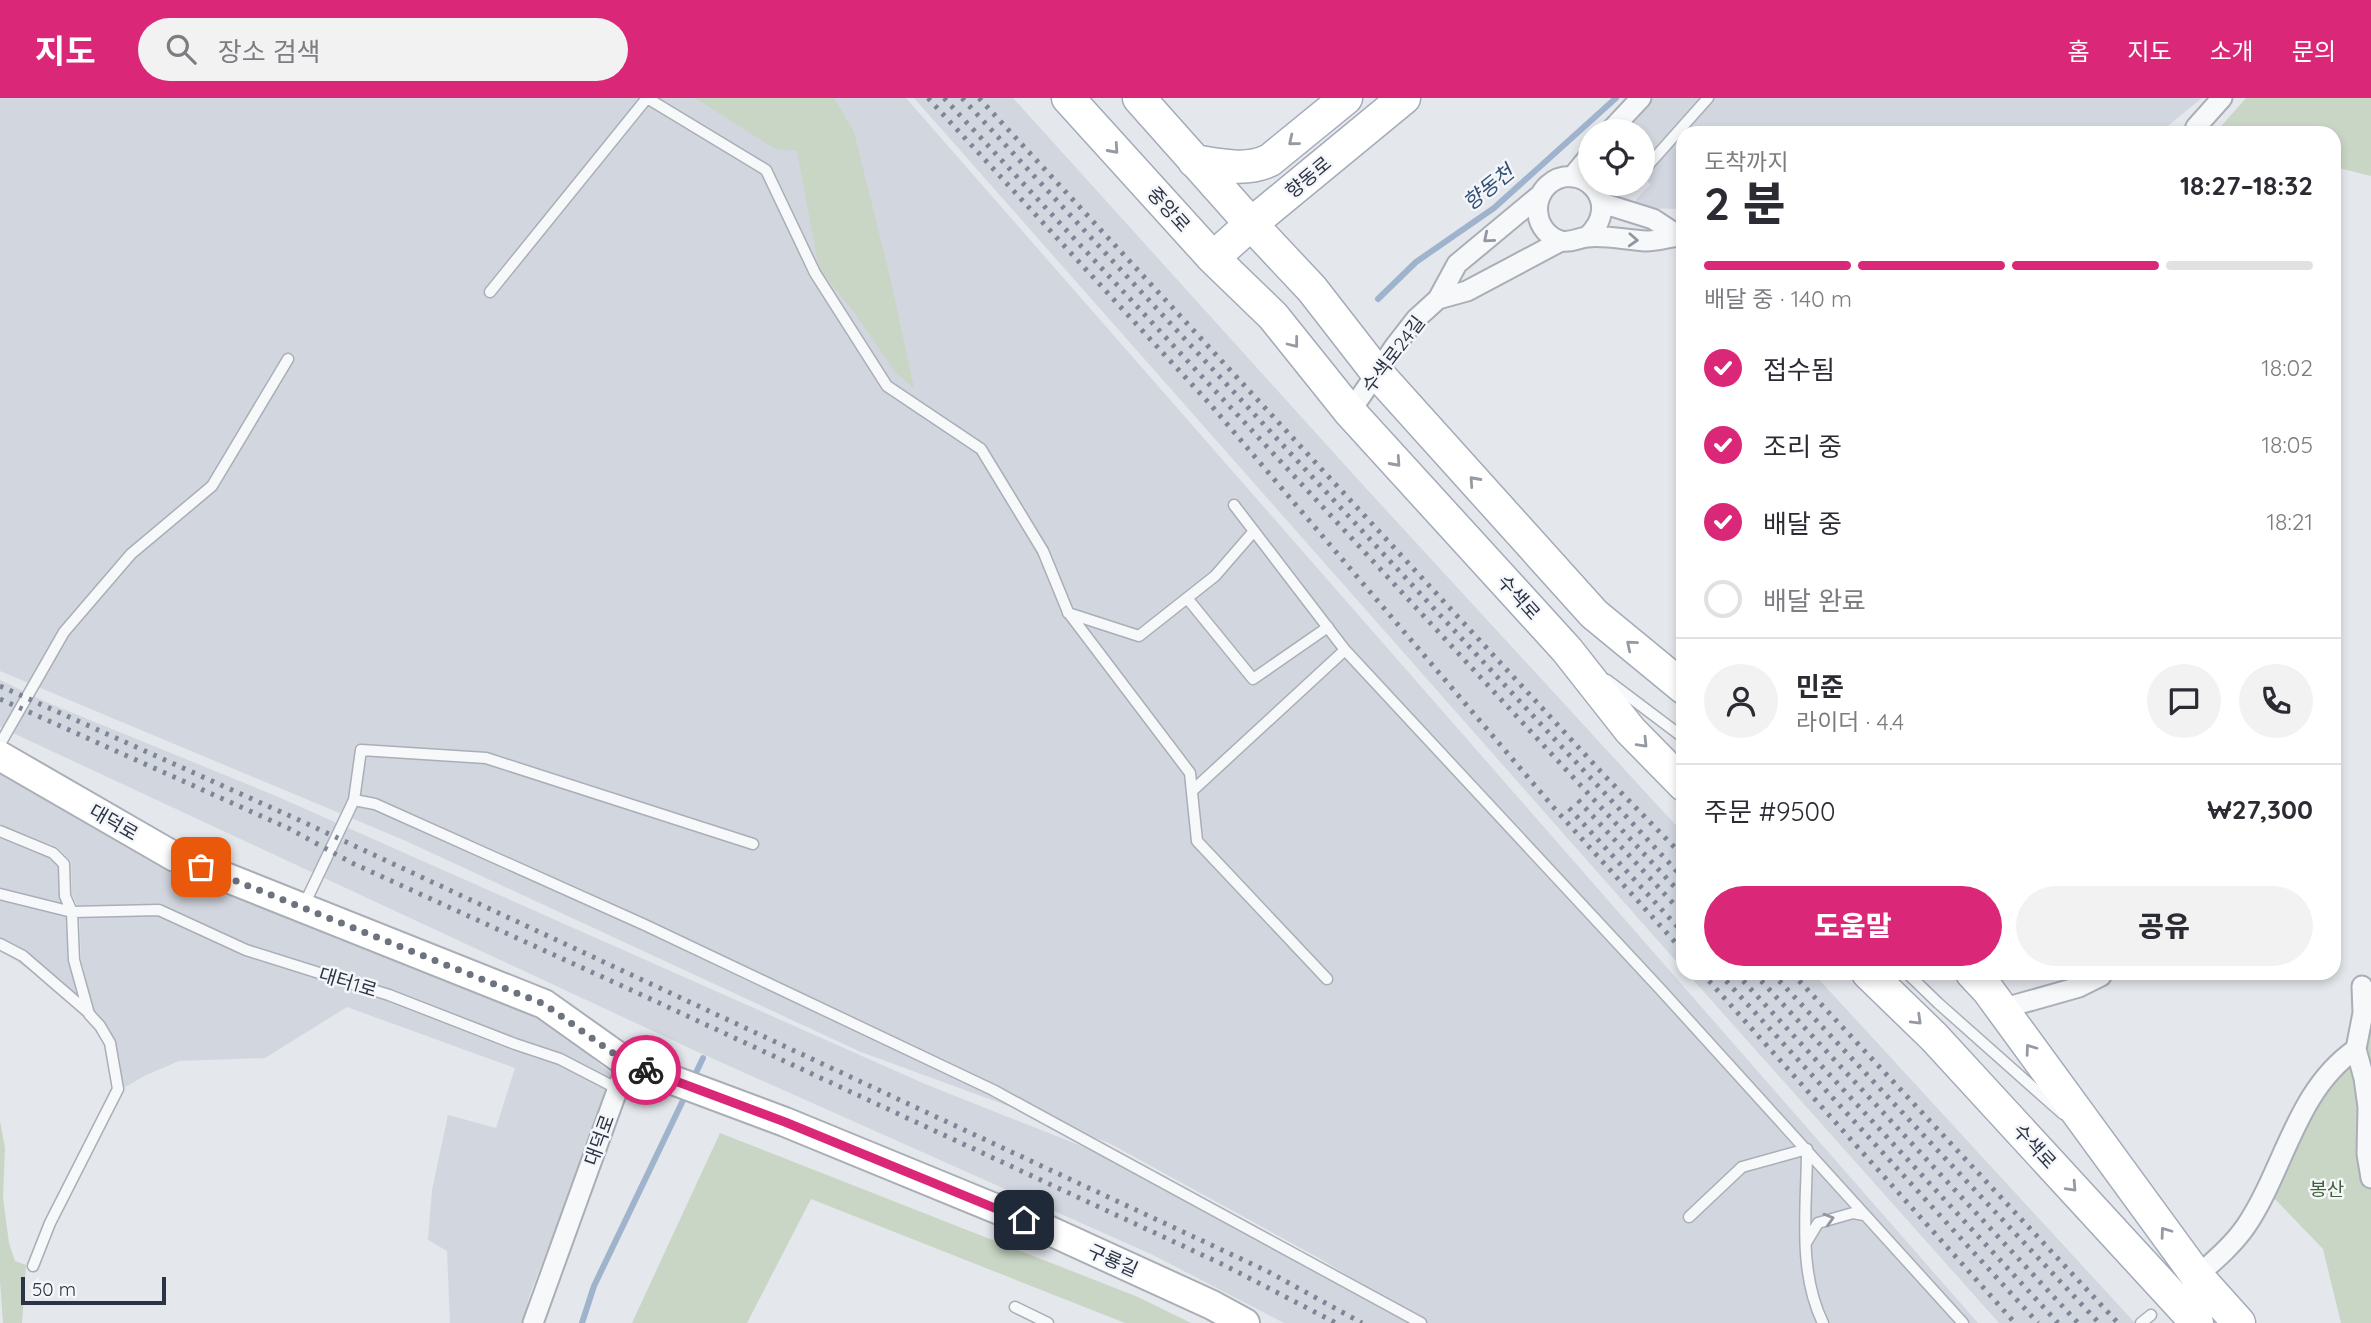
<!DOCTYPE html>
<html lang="ko">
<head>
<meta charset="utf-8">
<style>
	:root { --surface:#fff; --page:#f2f2f3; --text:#2b2b33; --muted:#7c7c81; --line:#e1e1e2; --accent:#db2777 }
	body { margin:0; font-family:Quicksand,"Noto Sans KR",sans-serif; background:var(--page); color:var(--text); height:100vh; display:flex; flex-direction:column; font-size:26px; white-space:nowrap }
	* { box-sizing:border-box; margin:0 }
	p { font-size:23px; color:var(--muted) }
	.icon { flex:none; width:38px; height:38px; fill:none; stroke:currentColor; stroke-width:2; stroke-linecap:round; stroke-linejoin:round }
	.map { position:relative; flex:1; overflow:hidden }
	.details { position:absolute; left:1676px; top:28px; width:665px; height:854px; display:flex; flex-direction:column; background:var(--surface); border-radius:21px; box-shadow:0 4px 10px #0003 }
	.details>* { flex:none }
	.buttons { position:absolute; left:1578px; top:21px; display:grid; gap:14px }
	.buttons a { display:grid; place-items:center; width:77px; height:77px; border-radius:50%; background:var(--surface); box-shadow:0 4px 10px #0003; font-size:35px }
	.scale { position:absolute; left:21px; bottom:18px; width:145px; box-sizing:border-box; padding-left:7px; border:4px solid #2b3445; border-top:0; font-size:19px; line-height:24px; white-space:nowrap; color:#2b3445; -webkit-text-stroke:5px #f4f6f9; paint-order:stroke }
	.pin { position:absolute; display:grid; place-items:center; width:60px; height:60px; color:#fff; margin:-30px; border-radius:14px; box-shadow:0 4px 10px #0006 }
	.courier { position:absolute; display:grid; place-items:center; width:70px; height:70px; margin:-35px; border:5px solid #db2777; border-radius:50%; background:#fff; color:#222; box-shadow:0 2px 9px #0007 }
	.summary em { font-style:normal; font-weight:800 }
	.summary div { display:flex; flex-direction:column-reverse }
	.summary { display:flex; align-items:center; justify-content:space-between; height:119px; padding:0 28px }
	h1 { font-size:46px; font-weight:800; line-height:52px }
	.bar { display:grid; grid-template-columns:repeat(4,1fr); gap:10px 7px; align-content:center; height:84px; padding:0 28px }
	.bar i { height:9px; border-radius:5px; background:var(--line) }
	.bar .active { background:var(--accent) }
	.bar p { grid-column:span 4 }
	.line { display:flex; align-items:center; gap:18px; padding:0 28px; border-top:2px solid var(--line) }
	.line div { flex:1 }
	.round { display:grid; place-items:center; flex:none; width:74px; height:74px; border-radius:37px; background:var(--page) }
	ol { padding:0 28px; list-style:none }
	li { display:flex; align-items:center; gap:21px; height:77px }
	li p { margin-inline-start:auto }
	li .icon { padding:7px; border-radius:50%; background:var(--accent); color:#fff; stroke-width:4 }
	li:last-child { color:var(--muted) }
	li i { width:38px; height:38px; border:4px solid var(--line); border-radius:50% }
	.action { display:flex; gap:14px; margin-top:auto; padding:14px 28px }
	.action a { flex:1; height:80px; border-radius:42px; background:var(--accent); color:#fff; font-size:28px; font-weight:800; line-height:80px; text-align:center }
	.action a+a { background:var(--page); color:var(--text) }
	header { display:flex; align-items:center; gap:42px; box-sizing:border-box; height:98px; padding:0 35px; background:var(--accent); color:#fff }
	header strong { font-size:33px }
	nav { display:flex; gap:38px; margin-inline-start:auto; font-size:24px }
	.search { width:490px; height:63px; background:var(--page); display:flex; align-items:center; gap:18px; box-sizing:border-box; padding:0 24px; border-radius:38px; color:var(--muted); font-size:26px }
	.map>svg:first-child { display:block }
	.built { fill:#d2d6de }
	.green { fill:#c9d6c5 }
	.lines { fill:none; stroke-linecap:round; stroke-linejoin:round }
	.stream { stroke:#9fb4cc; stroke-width:6 }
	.lane-casing { stroke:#a9aeb7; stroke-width:13 }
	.street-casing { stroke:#a9aeb7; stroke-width:23 }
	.secondary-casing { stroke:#a9aeb7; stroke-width:32 }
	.primary-casing { stroke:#a3abb8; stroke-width:35 }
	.lane { stroke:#f7f8fa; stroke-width:10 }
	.street { stroke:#f7f8fa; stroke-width:19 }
	.secondary { stroke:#fff; stroke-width:28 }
	.primary { stroke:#fff; stroke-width:32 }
	.rail { stroke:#7d8696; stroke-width:5; stroke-dasharray:3.5 7; stroke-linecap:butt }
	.oneway { stroke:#959aa2 }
	.oneway2 { stroke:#9196a0 }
	.done { stroke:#6c737f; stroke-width:7; stroke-dasharray:0 12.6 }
	.route { stroke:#db2777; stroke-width:9 }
	.labels { text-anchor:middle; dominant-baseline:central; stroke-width:5; stroke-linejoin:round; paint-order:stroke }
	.street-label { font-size:19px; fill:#2b3445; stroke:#f4f6f9 }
	.park-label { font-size:19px; fill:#3f6138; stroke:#f4f6f9 }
	.water-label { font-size:21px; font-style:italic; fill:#34527a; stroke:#f4f6f9 }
</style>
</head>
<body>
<header>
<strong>지도</strong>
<div class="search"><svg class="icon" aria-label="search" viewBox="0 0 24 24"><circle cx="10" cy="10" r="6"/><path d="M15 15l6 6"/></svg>장소 검색</div>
<nav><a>홈</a><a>지도</a><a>소개</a><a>문의</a></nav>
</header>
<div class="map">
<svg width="2371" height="1225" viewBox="0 0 2371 1225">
	<rect width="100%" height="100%" fill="#e4e7ec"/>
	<path class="built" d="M0,0h906l1072,1225h-551l-110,-66 -208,-114 -248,-91 -455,-211 -406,-170z
		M914,0h99l350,387 320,348v136z
		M1653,0h549l-43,35h-475l-1,76 -48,-1 1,-9 14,-14 -7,-11v-43h-19z
		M0,582l46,22 230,94 649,288 189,75 297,164h-127l-131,-68 -455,-203 -698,-325z
		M0,669l541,247 69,59 -2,20 -78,201 -8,29h-72l-3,-72 -19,-11 4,-50 16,-75 48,13 19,-60 -168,-61 -82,51 -86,3 -33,14 -24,14 -2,-28 -6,-18 -20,-29 -13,-55 -2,-49 -7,-16 -1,-33 -14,-14 -57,-23z
		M0,740l49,20 9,9 1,30 7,16 2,48 16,56 -28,-28 -41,-29 -15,-8z
		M1687,875h126l322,350h-136z"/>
	<path class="green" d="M695,0h139l20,34 37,149 23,107 -18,-15 -43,-62 -34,-42 -22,-118 -22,-2z
		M2246,0h125v78l-36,-9 -1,-34h-119z
		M2371,929v296h-30l-18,-74 -49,-51 43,-98z
		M0,1023l5,27 -2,50 6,45 6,18 11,4 -4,58h-19l-3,-42z
		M720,1035l418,164 53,26h-66l-314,-124 -64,124h-115z"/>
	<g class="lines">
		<path class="stream" d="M1378,201l38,-37 78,-54 122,-110
			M693,981l10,-21
			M582,1225l12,-37 93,-194"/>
		<g class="lane-casing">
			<path id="lane" d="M1643,73l65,-73
				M1599,96l21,-10
				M490,194l157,-194 119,72 49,103 72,113 94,63 62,102 25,61 122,161 7,68 130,138
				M1234,407l111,145 317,341 301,332
				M1187,500l66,81 75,-52
				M1068,515l71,23 76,-60 39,-45
				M1607,582l77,58
				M0,646l64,-112 67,-78 81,-68 76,-127
				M1192,693l153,-141
				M354,702l7,-50 125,8 267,86
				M0,733l53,22 11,11 1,32 7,16 2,48 15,54 11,12 10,17 8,46 -68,134 -17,43
				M0,796l72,18 87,-2 87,40 143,45 126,49 45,15 58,30
				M304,807l50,-105 21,4 270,121 348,165 428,233
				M0,846l23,12 66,57
				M1907,875l31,30 125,111
				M1689,1119l53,-50 65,-18c0,57 -10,121 16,174
				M1806,1145l12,-20 35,-10 11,2
				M1015,1209l33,16
				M2141,1225l10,-8"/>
		</g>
		<g class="street-casing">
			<path id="street" d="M1610,33l31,-33
				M2194,35l2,-6 26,-29
				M1572,79l19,-23
				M1602,105l51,16 26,17
				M1587,139c39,-36 -9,-79 -39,-52 -8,7 -12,19 -10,29 1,12 11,24 23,27 10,2 17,-3 26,-4 19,-2 40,3 59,4 13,0 25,-5 38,-5
				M1438,201l29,-8 94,-50
				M1350,314l45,-66 21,-27 22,-20 19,-35 83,-69
				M2362,888l1,27 -7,36 8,29 4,29 -1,47 4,24
				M2001,911l78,-22 22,-11 1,-3
				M2197,1178c17,-15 36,-31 49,-50 39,-58 50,-136 110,-177
				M533,1225l94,-260"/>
		</g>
		<g class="secondary-casing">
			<path id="secondary" d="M0,658l175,101 369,147 83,59 158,59 263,108 164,75 33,18"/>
		</g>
		<g class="primary-casing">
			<path id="primary" d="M1068,0l145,160 60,58 77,96 217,238 63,80 54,55
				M1139,0l112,126 61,65 66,85 216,240 90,74
				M1194,63c25,4 53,11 76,-1l76,-62
				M1213,160l38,-34 153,-126
				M1868,875l66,64 263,286
				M1972,875l16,17 209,286 42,47"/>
		</g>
		<use href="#lane" class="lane"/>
		<use href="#street" class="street"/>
		<use href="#secondary" class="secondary"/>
		<use href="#primary" class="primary"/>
		<path class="rail" d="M928,0l282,306 345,405 129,143
			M944,0l740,799
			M962,0l722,781
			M979,0l624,676 81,83
			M0,588l299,134 968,451 95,52
			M0,601l290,130 62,34 290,132 582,270 112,58
			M1578,702l106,115
			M1569,710l115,126
			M1702,875l313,350
			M1719,875l319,350
			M1736,875l322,350
			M1754,875l324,350
			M1772,875l327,350
			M1792,875l326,350"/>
	</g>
	<defs><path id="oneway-chevron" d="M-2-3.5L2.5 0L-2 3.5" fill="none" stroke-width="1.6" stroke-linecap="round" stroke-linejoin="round" transform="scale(1.75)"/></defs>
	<g class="oneway">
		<use href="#oneway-chevron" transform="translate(1293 43) rotate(141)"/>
		<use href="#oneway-chevron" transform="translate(1114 51) rotate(48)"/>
		<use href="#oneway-chevron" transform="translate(1294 245) rotate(52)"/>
		<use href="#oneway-chevron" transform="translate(1396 364) rotate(48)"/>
		<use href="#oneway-chevron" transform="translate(1474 383) rotate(-132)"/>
		<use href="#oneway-chevron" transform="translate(1631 547) rotate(-140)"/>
		<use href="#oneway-chevron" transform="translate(1643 645) rotate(46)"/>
		<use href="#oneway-chevron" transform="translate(1917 922) rotate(44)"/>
		<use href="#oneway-chevron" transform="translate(2030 951) rotate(-126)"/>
		<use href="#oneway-chevron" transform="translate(2072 1089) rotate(47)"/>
		<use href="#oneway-chevron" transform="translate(2165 1134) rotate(-126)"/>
	</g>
	<g class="oneway2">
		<use href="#oneway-chevron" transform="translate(1488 140) rotate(140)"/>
		<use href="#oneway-chevron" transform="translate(1633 142) rotate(3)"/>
		<use href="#oneway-chevron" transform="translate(1829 1121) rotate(-17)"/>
	</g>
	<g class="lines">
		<path class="done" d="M201,769l343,137 83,59 19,7"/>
		<path class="route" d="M646,972l139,52 239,98"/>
	</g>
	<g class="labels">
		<g class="street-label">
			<text transform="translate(1308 79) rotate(-40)">향동로</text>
			<text transform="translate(1169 111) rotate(48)">중앙로</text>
			<text transform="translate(1393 256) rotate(-53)">수색로24길</text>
			<text transform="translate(1519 499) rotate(48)">수색로</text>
			<text transform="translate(114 724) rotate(30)">대덕로</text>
			<text transform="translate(348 884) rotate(17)">대터1로</text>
			<text transform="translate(599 1042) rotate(-70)">대덕로</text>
			<text transform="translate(2035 1048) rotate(47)">수색로</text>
			<text transform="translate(1113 1162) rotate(24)">구룡길</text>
		</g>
		<g class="park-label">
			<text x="2327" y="1091">봉산</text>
		</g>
		<g class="water-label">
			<text transform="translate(1488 89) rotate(-39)">향동천</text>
		</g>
	</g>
</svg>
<div class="buttons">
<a><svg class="icon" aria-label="locate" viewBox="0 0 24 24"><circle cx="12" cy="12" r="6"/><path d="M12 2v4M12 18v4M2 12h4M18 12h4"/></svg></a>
</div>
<div class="scale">50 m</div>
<div class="pin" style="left:201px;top:769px;background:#ea580c"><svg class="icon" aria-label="bag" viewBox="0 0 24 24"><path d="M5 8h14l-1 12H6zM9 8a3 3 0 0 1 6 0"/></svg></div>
<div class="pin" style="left:1024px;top:1122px;background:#1f2937"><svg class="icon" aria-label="home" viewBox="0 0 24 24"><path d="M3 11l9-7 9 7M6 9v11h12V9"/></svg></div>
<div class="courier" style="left:646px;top:972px"><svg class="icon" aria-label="bike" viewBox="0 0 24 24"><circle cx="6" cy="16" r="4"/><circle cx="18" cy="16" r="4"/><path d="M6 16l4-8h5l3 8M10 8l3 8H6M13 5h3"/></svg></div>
<section class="details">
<div class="summary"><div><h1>2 분</h1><p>도착까지</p></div><em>18:27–18:32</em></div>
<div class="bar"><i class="active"></i><i class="active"></i><i class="active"></i><i></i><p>배달 중 · 140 m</p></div>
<ol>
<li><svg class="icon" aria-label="check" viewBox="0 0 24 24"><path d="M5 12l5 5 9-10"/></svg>접수됨<p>18:02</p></li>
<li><svg class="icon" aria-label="check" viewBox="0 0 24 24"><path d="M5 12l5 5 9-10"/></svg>조리 중<p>18:05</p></li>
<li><svg class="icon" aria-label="check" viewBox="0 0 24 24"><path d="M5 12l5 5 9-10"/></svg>배달 중<p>18:21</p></li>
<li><i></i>배달 완료</li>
</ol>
<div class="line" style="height:126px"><a class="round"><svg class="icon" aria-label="person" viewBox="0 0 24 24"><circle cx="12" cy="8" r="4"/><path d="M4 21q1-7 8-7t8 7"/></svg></a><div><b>민준</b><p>라이더 · 4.4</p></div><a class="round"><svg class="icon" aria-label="chat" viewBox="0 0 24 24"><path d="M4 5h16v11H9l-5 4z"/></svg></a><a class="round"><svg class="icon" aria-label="phone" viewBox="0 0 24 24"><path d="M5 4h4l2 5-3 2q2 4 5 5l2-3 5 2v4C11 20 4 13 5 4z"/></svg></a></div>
<div class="line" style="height:91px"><div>주문 #9500</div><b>₩27,300</b></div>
<div class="action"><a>도움말</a><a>공유</a></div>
</section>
</div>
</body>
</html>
